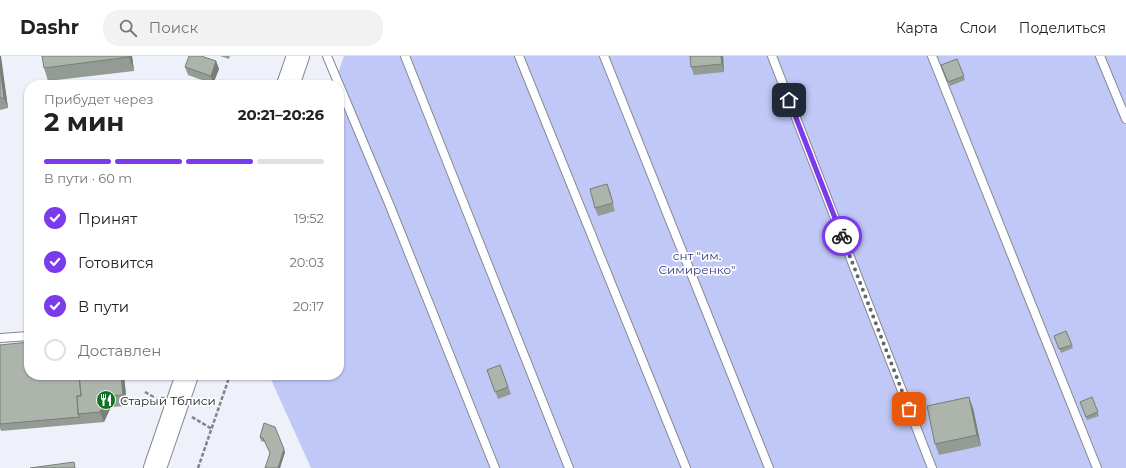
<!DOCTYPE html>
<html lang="ru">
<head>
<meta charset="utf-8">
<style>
	:root { --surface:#fff; --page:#f2f2f2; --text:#222; --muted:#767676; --line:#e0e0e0; --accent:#7c3aed }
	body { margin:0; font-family:Montserrat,sans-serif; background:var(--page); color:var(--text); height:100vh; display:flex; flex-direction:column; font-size:15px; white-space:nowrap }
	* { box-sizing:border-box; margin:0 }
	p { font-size:13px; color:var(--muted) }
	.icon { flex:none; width:22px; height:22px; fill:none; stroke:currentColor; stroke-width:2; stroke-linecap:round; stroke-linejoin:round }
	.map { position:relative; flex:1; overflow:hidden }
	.sheet { position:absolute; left:24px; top:24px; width:320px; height:300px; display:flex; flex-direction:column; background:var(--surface); border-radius:16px; box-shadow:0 1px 3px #0004 }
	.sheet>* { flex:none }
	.pin { position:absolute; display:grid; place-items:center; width:34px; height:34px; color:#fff; margin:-17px; border-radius:8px; box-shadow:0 2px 6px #0006 }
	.courier { position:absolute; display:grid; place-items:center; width:40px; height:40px; margin:-20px; border:3px solid #7c3aed; border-radius:50%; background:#fff; color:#222; box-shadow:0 1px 5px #0007 }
	.overview em { font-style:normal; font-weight:700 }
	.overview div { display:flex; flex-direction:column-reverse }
	.overview { display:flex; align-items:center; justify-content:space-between; height:68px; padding:0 20px }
	h1 { font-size:26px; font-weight:700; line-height:30px }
	.bar { display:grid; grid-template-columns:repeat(4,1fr); gap:6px 4px; align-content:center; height:48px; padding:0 20px }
	.bar i { height:5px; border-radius:3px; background:var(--line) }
	.bar .active { background:var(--accent) }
	.bar p { grid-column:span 4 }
	ol { padding:0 20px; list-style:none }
	li { display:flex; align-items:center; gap:12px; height:44px }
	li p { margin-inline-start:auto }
	li .icon { padding:4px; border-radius:50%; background:var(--accent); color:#fff; stroke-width:4 }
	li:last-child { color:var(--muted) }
	li i { width:22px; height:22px; border:2px solid var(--line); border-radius:50% }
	header { display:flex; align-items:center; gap:24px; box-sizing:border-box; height:56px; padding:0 20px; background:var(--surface); border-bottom:1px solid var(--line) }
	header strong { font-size:19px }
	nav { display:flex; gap:22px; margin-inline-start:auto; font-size:14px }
	.search { width:280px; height:36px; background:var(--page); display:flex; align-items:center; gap:10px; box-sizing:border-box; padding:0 14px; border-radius:16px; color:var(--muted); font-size:15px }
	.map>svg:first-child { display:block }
	.green { fill:#bfc8f6 }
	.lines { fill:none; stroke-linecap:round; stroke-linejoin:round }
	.service-casing { stroke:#878992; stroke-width:10 }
	.secondary-casing { stroke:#878992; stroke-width:24 }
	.path { stroke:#818389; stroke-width:2.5; stroke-dasharray:4 2; stroke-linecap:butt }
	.service { stroke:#fff; stroke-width:8 }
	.secondary { stroke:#fff; stroke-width:22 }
	.wall { fill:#949b94 }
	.shaded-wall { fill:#787e78 }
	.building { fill:#acb4ac; stroke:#787e78 }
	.done { stroke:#65666c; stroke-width:4; stroke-dasharray:0 7.2 }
	.route { stroke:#7c3aed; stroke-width:5 }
	.labels { text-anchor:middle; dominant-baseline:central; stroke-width:3.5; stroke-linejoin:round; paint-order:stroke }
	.park-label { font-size:12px; fill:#343883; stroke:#fefefe }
	.poi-label { font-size:12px; fill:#1b1c1f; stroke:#fefefe; text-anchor:start }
</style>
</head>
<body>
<header>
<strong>Dashr</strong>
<div class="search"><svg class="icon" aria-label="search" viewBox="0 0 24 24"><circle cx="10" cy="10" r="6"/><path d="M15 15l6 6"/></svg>Поиск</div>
<nav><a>Карта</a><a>Слои</a><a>Поделиться</a></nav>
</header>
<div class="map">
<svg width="1126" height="412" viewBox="0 0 1126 412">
	<rect width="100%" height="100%" fill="#eef0fa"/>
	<path class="green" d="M344,0h782v412h-815l-42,-93h70v-290h-5z"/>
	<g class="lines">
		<g class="service-casing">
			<path id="service" d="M327,0l63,150 105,262
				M405,0l164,412
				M519,0l167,412
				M604,0l165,412
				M772,0l160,412
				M932,0l165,412
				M1100,0l26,63
				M0,282l29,-2"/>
		</g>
		<g class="secondary-casing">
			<path id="secondary" d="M288,29l10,-29
				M155,412l32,-93"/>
		</g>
		<path class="path" d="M145,336l14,8
			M192,361l20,12
			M198,412l32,-93"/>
		<use href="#service" class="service"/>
		<use href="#secondary" class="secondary"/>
	</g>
	<path class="wall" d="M0,0l8,52 -8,2z
		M42,0h90l2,15 -86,10 -4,-13z
		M220,0h10l-1,3z
		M723,0l1,16 -30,3 -3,-8z
		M957,3l8,21 -15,6 -9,-21z
		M216,5l3,8 -6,15 -25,-9 -3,-8z
		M607,128l8,27 -17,5 -3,-8z
		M1066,275l7,17 -12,5 -7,-17z
		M0,289l29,30h95l3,31 -16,1 -7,15 -103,9 -1,-3z
		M500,309l11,29 -13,5 -11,-29z
		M1092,341l7,19 -12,4 -7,-18z
		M973,352l8,38 -42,9 -4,-11z
		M264,367l21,29 -5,16h-15l5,-15 -5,-11 -4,-1 -1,-4z"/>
	<path class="shaded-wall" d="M0,0h1l7,52 -4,-10 -4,-30z
		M129,0h3l2,15 -5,-14z
		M721,0h2l1,16 -2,-8z
		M216,5l3,8 -6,15 -2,-8z
		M607,128l3,7 5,20 -2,-8z
		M121,319h3l3,31 -4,-11z
		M107,340l4,11 -7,15 -4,-10z
		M969,341l4,11 8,38 -4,-11z
		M284,393l1,3 -5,16h-2z"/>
	<path class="building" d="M42,0h87v1l-85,11z
		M189,0h12l15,5 -5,15 -26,-9z
		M690,0h31l1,8 -31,3z
		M957,3l7,17 -16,6 -7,-17z
		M0,12l4,30h-4z
		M607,128l6,19 -18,5 -5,-19z
		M1066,275l6,14 -13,4 -5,-13z
		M29,286v33h50l2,21h-4l1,18 2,3 -80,7v-79z
		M500,309l8,22 -13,5 -8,-22z
		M79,319h42l2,20 -16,1 -7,16 -22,2 -1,-18h4z
		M969,341l8,38 -42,9 -8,-38z
		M1092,341l6,15 -12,5 -6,-15z
		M264,367l11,4 9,22 -6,19h-13l5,-15 -7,-15 -3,-1z
		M74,406l1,6h-45z"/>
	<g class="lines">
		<path class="done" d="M842,180l67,173"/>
		<path class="route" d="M789,44l53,136"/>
	</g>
	<defs>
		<g id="restaurant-disc" transform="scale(1)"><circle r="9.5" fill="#0f7121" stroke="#fefefe"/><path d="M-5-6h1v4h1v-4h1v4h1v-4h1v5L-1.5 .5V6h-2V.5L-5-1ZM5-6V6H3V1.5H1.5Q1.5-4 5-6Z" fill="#fff"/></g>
	</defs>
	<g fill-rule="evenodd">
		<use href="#restaurant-disc" x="106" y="344"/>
	</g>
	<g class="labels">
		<g class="park-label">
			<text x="697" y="199">снт "им.<tspan x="697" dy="14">Симиренко"</tspan></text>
		</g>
		<g class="poi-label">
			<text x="120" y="344">Старый Тблиси</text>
		</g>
	</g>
</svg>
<div class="pin" style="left:909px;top:353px;background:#ea580c"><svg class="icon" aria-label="bag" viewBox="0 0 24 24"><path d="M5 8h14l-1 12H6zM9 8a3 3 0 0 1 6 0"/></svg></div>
<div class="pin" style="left:789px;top:44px;background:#1f2937"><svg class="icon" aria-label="home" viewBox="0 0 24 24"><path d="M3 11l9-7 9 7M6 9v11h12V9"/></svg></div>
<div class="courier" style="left:842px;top:180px"><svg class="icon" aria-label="bike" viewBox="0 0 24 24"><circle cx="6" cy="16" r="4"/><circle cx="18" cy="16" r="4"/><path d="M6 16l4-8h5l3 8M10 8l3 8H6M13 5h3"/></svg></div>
<section class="sheet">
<div class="overview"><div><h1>2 мин</h1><p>Прибудет через</p></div><em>20:21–20:26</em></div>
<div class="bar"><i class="active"></i><i class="active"></i><i class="active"></i><i></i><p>В пути · 60 m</p></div>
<ol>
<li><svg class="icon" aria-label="check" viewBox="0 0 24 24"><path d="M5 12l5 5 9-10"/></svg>Принят<p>19:52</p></li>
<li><svg class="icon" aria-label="check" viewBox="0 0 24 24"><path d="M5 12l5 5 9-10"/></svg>Готовится<p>20:03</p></li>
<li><svg class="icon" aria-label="check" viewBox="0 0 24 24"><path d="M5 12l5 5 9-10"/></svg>В пути<p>20:17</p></li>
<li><i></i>Доставлен</li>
</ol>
</section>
</div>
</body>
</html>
